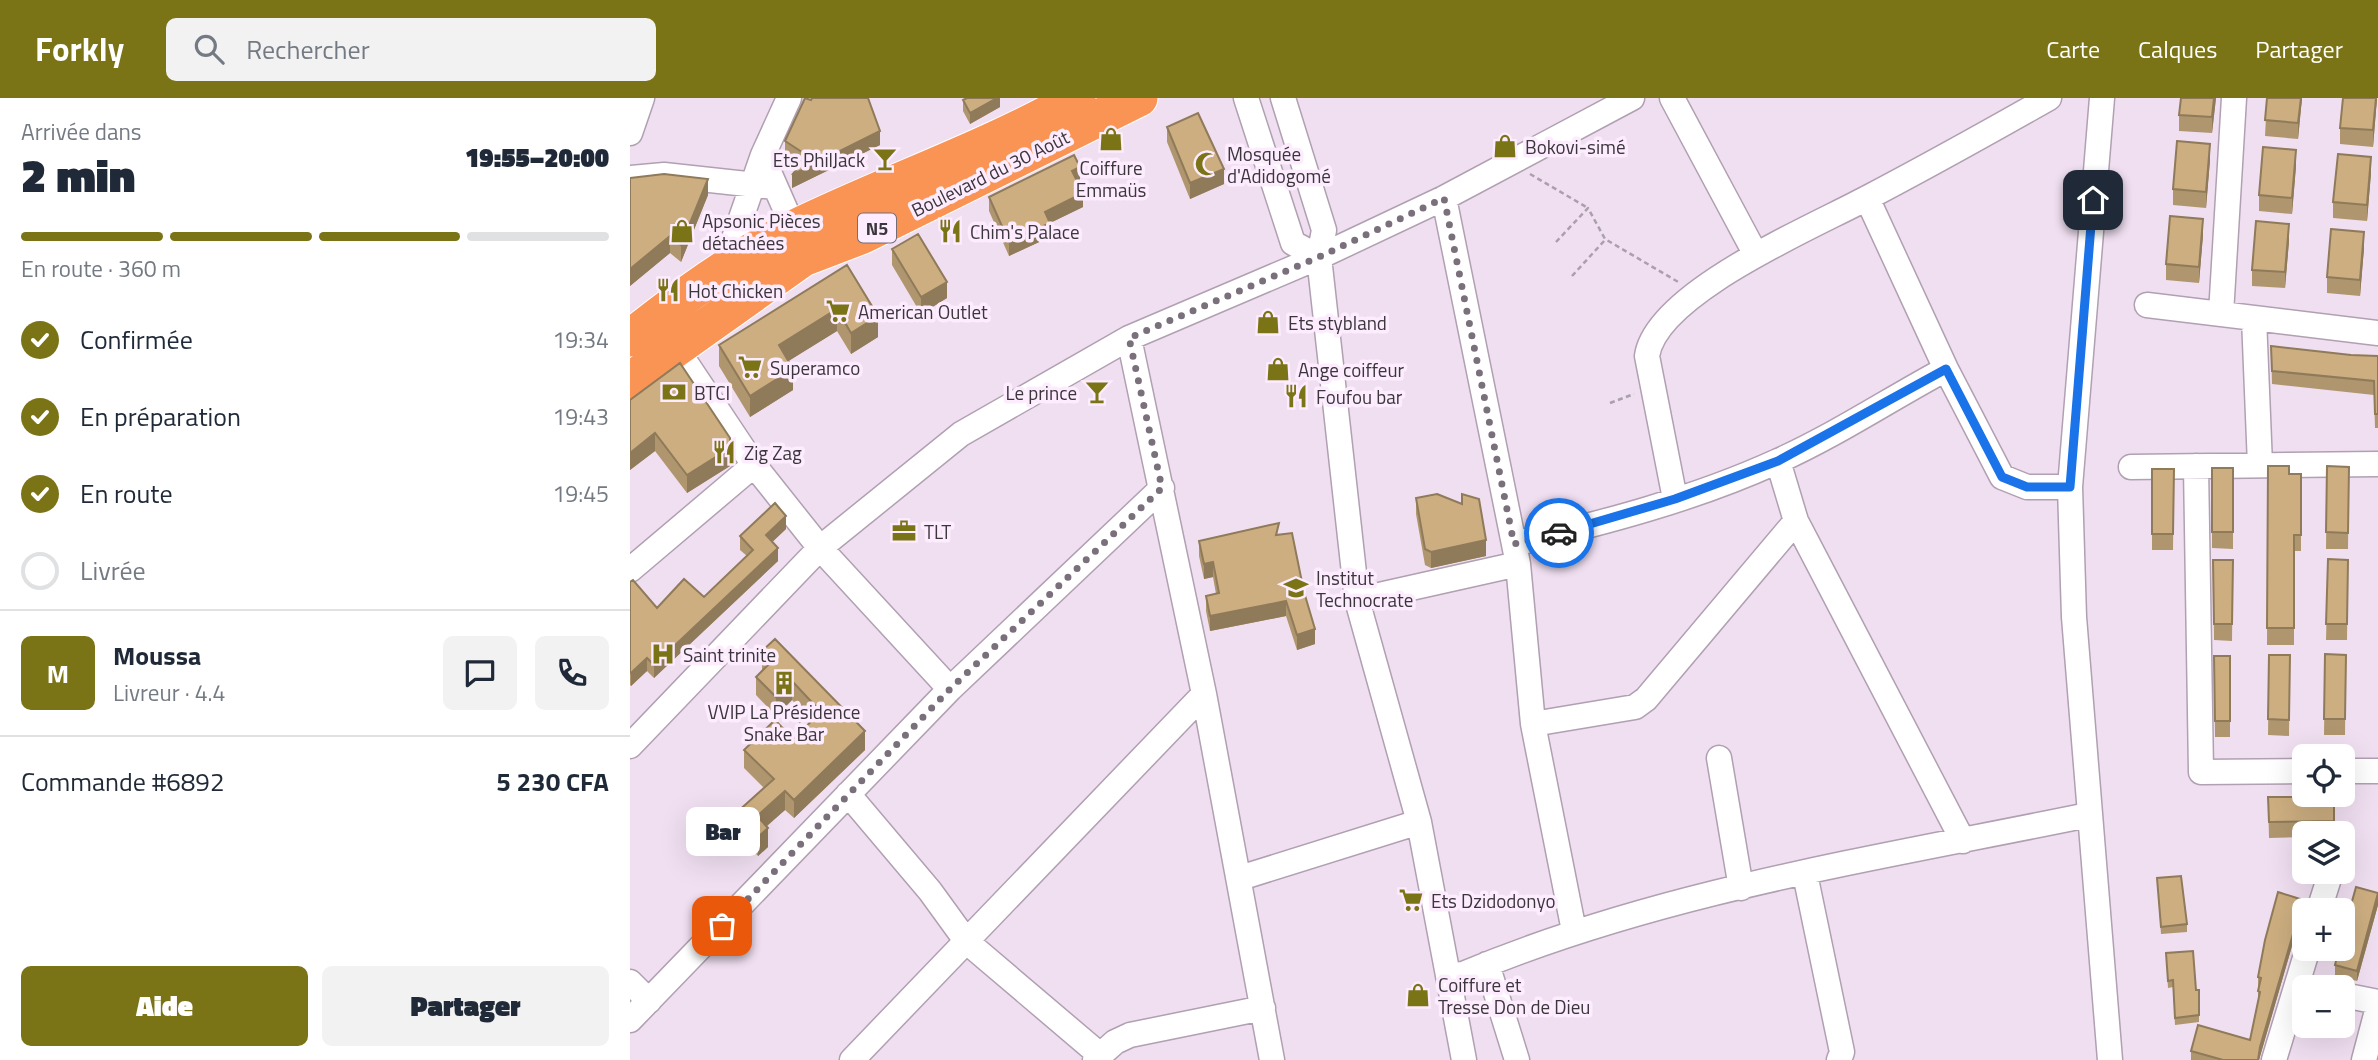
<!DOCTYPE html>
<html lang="fr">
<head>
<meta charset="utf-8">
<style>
	:root { --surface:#fff; --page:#f2f2f3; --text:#1f2937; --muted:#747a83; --line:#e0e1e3; --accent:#7b7417 }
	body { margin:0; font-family:"Titillium Web",sans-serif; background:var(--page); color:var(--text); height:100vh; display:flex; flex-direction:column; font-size:26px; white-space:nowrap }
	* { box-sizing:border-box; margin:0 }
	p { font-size:23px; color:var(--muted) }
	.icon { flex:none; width:38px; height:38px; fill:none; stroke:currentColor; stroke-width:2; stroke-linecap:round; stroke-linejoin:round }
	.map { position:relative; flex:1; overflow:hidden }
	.side { display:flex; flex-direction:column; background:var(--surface); width:630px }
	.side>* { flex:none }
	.controls { position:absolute; left:1662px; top:646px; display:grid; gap:14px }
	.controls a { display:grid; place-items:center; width:63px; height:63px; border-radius:10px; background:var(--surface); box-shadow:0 7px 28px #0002; font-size:35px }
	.pin { position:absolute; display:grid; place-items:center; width:60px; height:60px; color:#fff; margin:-30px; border-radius:14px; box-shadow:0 4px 10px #0006 }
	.courier { position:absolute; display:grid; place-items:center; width:70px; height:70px; margin:-35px; border:5px solid #1a73e8; border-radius:50%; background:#fff; color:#222; box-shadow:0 2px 9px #0007 }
	.bubble { position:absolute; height:49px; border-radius:10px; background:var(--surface); box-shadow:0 7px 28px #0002; font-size:23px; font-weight:800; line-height:49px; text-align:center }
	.headline em { font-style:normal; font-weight:800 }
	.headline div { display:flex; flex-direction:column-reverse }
	.headline { display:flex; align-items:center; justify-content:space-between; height:119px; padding:0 21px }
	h1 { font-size:46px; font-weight:800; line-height:52px }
	.bar { display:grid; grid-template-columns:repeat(4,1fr); gap:10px 7px; align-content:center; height:84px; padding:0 21px }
	.bar i { height:9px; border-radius:5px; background:var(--line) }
	.bar .on { background:var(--accent) }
	.bar p { grid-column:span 4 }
	.line { display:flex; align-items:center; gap:18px; padding:0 21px; border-top:2px solid var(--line) }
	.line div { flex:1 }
	.round { display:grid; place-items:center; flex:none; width:74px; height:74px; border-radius:10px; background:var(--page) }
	ol { padding:0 21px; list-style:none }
	li { display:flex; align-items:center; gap:21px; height:77px }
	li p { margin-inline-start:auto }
	li .icon { padding:7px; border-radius:50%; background:var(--accent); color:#fff; stroke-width:4 }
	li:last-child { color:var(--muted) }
	li i { width:38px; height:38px; border:4px solid var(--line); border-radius:50% }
	.action { display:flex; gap:14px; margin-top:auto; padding:14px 21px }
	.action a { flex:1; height:80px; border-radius:10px; background:var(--accent); color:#fff; font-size:28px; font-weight:800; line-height:80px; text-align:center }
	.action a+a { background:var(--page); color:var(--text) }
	header { display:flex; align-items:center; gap:42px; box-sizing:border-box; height:98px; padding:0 35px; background:var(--accent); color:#fff }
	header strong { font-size:33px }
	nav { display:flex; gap:38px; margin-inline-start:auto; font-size:24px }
	.search { width:490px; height:63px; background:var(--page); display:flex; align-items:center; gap:18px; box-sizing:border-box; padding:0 24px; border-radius:10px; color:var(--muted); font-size:26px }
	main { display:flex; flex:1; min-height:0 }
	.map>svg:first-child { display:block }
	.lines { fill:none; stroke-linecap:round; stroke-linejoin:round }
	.minor-casing { stroke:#b0a0b1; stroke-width:27 }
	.highway-casing { stroke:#fff; stroke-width:39 }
	.path { stroke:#ab9fac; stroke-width:2.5; stroke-dasharray:5 3.5; stroke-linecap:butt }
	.minor { stroke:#fff; stroke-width:24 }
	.highway { stroke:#fa9455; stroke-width:37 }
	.wall { fill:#af966e }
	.shaded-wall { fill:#8f7a5a }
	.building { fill:#ccae80; stroke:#8f7a5a; stroke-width:2 }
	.done { stroke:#7a707b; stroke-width:7; stroke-dasharray:0 12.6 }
	.route { stroke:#1a73e8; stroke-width:9 }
	.labels { text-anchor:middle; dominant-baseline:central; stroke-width:7; stroke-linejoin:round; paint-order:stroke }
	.shield { fill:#fdecfe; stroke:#756c76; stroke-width:2 }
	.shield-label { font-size:18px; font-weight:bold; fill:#3b353c }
	.poi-label { font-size:19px; fill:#3b353c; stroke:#fdecfe; text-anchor:start }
	.street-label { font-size:19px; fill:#3b353c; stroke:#fdecfe }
</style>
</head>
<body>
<header>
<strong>Forkly</strong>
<div class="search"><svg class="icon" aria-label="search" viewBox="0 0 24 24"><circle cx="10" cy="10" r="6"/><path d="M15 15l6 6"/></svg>Rechercher</div>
<nav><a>Carte</a><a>Calques</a><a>Partager</a></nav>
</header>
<main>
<section class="side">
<div class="headline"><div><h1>2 min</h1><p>Arrivée dans</p></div><em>19:55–20:00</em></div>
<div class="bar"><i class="on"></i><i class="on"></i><i class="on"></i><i></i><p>En route · 360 m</p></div>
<ol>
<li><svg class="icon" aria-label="check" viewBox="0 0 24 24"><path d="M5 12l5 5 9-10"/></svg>Confirmée<p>19:34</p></li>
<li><svg class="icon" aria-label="check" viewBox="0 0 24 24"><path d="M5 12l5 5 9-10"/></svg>En préparation<p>19:43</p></li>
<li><svg class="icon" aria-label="check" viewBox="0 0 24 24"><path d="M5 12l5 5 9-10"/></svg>En route<p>19:45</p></li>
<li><i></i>Livrée</li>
</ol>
<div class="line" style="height:126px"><b class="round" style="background:var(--accent);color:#fff">M</b><div><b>Moussa</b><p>Livreur · 4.4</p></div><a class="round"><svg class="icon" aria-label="chat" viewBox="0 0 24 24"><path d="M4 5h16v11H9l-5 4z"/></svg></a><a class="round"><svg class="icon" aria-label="phone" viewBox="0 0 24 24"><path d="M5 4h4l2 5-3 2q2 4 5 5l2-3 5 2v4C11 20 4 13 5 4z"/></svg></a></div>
<div class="line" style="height:91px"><div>Commande #6892</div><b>5 230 CFA</b></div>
<div class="action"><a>Aide</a><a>Partager</a></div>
</section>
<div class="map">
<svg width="1748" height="962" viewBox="0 0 1748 962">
	<rect width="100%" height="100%" fill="#f0dff1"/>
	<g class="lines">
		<g class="minor-casing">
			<path id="minor" d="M616,0l47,145 26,14
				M653,0l41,132 -5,27 38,343 62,222 45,238
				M1042,0l84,157
				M1472,0l-32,389 4,130 36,443
				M0,35l12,-35
				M139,74l25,57
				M0,80l34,-3 111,12
				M814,100l74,366 15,160 41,207
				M1237,100l79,171 56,108 25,10h43
				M93,172l40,-115 26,-57
				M1517,207l231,28
				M1591,216l13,-216
				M1624,220l6,147
				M499,240l75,356 68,366
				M46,250l78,117 66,83 130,141
				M1566,368l5,306 104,-1
				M1501,369l247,-3
				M1045,401l-28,-143c9,-63 166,-129 220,-158 61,-32 122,-66 182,-100
				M1166,423l167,320
				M884,446c89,-21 181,-45 264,-83 58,-26 112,-62 168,-92
				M0,472l124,-105
				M727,502l161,-36
				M903,626l102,-17 11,-8 150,-178 -18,-60
				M0,648l190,-198 141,-114 168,-96 190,-81 125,-59 188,-100
				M1089,660l22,130
				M1713,673h35
				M218,696l82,97 37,51 133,113
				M1175,776l37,178 -3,8
				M610,780l179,-56
				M1689,812l12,-38
				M857,866l30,96
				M818,878l15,-2c198,-83 416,-116 625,-159
				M0,884l19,19
				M1713,897l35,7
				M0,922l320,-331 212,-201
				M222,962l352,-366
				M465,962l20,-18 15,-7 133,-27
				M1644,962l34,-112
				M1734,962l14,-53"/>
		</g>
		<g class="highway-casing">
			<path id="highway" d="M0,240c51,-40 105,-80 163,-109 94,-46 193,-79 284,-131
				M0,283l173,-123 60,-23 276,-137"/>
		</g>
		<path class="path" d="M900,76l58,34
			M926,144l32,-34 17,31 75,44
			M942,178l33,-36
			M980,305l24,-9
			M156,608l21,24
			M166,620l7,-6"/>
		<use href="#minor" class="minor"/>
		<use href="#highway" class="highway"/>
	</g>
	<path class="wall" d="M370,0v9l-30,17 -7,-13v-11z
		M1586,0l-4,35 -33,-2v-16z
		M1637,0h35l-4,41 -33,-3z
		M1747,0l-4,49 -33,-3v-16z
		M537,29l57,57 -34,15 -23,-57z
		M155,43l95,4 -88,43 8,-23 -15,-11z
		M1580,62l-4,48 -33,-3v-16z
		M1666,68l-4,48 -33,-3v-16z
		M1741,75l-4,48 -34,-3v-16z
		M0,80l78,17 -27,67 -11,-9 -40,33z
		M450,83l-3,1 6,25 -33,16v14l-41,19 -20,-45v-14z
		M1573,137l-4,48 -33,-3v-16z
		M1659,143l-4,47 -33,-2v-16z
		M1734,150l-4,48 -33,-3v-16z
		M262,151l55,49 -26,16 -29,-49z
		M217,167l31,72 -27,17 -14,-23 -49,30 5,29 -43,27 -31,-51v-21z
		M1641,248l80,9 27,1v72h-3l-1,-33 -102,-11z
		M0,302l100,66 -43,27 -32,-42 -25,19z
		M1638,368l21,8h12v77h-7v94h-27z
		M1697,368l22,1 -1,82h-22z
		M1582,370h21v81l-21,-1z
		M1522,371h22l-1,81h-21z
		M832,396l24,62 -55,12 -6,-3 -9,-51v-16l46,6z
		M156,431l-14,13 6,19 -124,117 -7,-7 -16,15 -1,-1v-103l27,26 47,-11 43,-41 -7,-6v-14z
		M649,437l25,57 11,52 -18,6 -11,-34 -76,15 -4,-20v-15l10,-2 -3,-17 -9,2 -5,-23v-15z
		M1698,461l20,1 -1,80h-21z
		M1583,462h20l-1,81 -18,-1z
		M132,553l103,99 -71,68 -9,-8 -19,16 2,21 -10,9 -22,-24v-19l28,-25 -20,-20v-18l49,-11 19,-18 -20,-21 -16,16 -20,-21v-18l6,-7z
		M1695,556l21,1 -1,80h-21z
		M1639,557h21l-1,81 -21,-1z
		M1584,558h16v81h-15z
		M1638,699h66v36h-29v4l-36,1z
		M1527,780l30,46v8l-26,2z
		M1748,795v12l-21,76 -22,-5v-11z
		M1673,810l-44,152h-68v-9l59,-11 8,-40v-23z
		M1536,855l30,37h3v32l-24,3 -2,-38 -5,1z"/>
	<path class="shaded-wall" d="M367,0h3v9l-30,17v-11z
		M1584,0h2l-4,35v-16z
		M1671,0h1l-4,41v-16z
		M1746,0h1l-4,49v-17z
		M250,33v14l-88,43v-13z
		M1580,46v16l-4,48v-16z
		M1666,52v16l-4,48v-16z
		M1741,59v16l-4,48v-16z
		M450,69v14l-8,4v-14z
		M594,71v15l-34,15v-16z
		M78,81v16l-27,67v-17z
		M453,95v14l-33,16v14l-41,19v-14l36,-30z
		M1573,121v16l-4,48v-16z
		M1659,126v17l-4,47v-16z
		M1734,134v16l-4,48v-16z
		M40,138v17l-40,33v-17z
		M317,184v16l-26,16v-17z
		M207,211v22l-58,36v-22z
		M248,218v21l-27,17v-21z
		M163,271v21l-43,27v-21z
		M25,335v18l-25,19v-17z
		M100,350v18l-43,27v-18z
		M156,418v13l-20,19v-13z
		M856,442v16l-55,12v-16z
		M148,450v13l-124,117v-13z
		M583,464v15l-9,2v-15z
		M656,503v15l-76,15v-15z
		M685,531v15l-18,6v-15z
		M17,560v13l-16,15v-13z
		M162,583v19l-16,16v-19z
		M235,633v19l-71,68v-18z
		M155,693v19l-28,25v-19z
		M138,730v19l-10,9v-19z
		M1748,797v10l-21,76v-10z
		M1673,802v8l-44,152h-1l2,-13z"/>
	<path class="building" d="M175,0l6,2 1,-2h56l12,33 -88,44 16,-19 -23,-15z
		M337,0h30l-27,15 -7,-13z
		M1551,0h33l-2,19 -33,-2z
		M1637,0h34l-3,25 -33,-3z
		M1713,0h33l-3,32 -33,-2z
		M568,15l26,56 -34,14 -23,-56z
		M1547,43l33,3 -4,48 -33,-3z
		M1633,49l33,3 -4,48 -33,-3z
		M1708,56l33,3 -4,48 -34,-3z
		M444,57l6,12 -8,4 11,22 -38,19 5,11 -41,19 -20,-45z
		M34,76l44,5 -27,66 -11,-9 -40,33v-91z
		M1540,118l33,3 -4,48 -33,-3z
		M1626,123l33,3 -4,48 -33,-2z
		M1701,131l33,3 -4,48 -33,-3z
		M288,136l29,48 -26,15 -29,-48z
		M217,167l31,51 -27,17 -14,-24 -58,36 14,24 -43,27 -31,-51z
		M1641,248l80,9 27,1v58h-3l-1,-33 -102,-10z
		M50,265l50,75v10l-43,27 -32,-42 -25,20v-53z
		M1638,368h21v8h12v61h-7v93h-27z
		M1697,368l22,1 -1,66 -22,-1z
		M1582,370h21v64h-21z
		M1522,371h22l-1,65h-21z
		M807,396l25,10v-10l17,5 7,41 -55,12 -6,-3 -9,-51z
		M145,405l11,13 -20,19 12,13 -124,117 -7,-7 -16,15 -1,-1v-90l3,-2 24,28 27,-29 20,18 49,-47 -13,-14z
		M649,425l-3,12 16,-2 12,59 11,37 -18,6 -11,-34 -76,15 -4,-20 13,-3 -6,-31 -9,2 -5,-23z
		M1698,461l20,1 -1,64h-21z
		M1583,462h20l-1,64h-18z
		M145,541l90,92 -71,69 -9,-9 -28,25 11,12 -10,9 -22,-24 38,-34 -30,-29 31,-30 18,19 28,-27 -29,-31 -16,16 -20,-20 16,-16 -10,-10z
		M1695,556l21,1 -1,64h-21z
		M1639,557h21l-1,65 -21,-1z
		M1584,558h16v65h-15z
		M1638,699h66v24l-65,1z
		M1551,778l6,48 -26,3 -4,-49z
		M1726,789l22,6 -21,78 -22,-6 4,-17h4v-14z
		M1648,794l25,8 -43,147 -2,13h-35l-32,-9 7,-26 52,15 10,-48 -2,-1 3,-13 -3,-1 7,-37z
		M1563,853l3,39h3v25l-24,3 -2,-38 -5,1 -2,-28z"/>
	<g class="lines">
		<path class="done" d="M92,828l228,-237 212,-201 -33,-150 190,-81 125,-59 70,346 45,-11"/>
		<path class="route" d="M929,435l116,-34 103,-38 168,-92 56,108 25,10h43l23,-287"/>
	</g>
	<defs>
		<g id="shop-bare" transform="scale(1.89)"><path d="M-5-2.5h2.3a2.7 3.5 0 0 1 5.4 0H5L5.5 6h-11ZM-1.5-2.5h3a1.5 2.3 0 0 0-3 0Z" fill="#7b7417" stroke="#fdecfe" stroke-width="2.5" paint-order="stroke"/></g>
		<g id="bar-bare" transform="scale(1.89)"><path d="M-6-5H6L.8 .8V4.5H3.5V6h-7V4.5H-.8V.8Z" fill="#7b7417" stroke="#fdecfe" stroke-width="2.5" paint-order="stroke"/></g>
		<g id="mosque-bare" transform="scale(1.89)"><path d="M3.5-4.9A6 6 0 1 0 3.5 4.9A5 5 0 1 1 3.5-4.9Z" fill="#7b7417" stroke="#fdecfe" stroke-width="2.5" paint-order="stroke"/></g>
		<g id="restaurant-bare" transform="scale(1.89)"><path d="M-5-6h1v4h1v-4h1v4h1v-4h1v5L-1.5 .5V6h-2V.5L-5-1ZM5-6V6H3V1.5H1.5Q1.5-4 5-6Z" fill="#7b7417" stroke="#fdecfe" stroke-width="2.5" paint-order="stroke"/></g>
		<g id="supermarket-bare" transform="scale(1.89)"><path d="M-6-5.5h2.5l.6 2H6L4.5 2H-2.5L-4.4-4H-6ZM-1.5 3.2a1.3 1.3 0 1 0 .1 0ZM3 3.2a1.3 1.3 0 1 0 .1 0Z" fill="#7b7417" stroke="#fdecfe" stroke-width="2.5" paint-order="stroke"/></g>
		<g id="bank-bare" transform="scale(1.89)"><path d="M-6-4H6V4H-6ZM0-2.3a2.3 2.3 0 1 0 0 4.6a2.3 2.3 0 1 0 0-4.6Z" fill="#7b7417" stroke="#fdecfe" stroke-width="2.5" paint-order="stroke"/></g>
		<g id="office-bare" transform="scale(1.89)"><path d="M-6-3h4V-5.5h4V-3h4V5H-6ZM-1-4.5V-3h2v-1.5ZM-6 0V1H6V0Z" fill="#7b7417" stroke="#fdecfe" stroke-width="2.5" paint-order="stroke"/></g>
		<g id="school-bare" transform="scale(1.89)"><path d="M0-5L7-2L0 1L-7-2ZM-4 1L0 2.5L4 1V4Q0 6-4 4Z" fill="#7b7417" stroke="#fdecfe" stroke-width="2.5" paint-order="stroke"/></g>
		<g id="hospital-bare" transform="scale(1.89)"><path d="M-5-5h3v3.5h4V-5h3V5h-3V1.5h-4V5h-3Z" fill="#7b7417" stroke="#fdecfe" stroke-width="2.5" paint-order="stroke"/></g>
		<g id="building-bare" transform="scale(1.89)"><path d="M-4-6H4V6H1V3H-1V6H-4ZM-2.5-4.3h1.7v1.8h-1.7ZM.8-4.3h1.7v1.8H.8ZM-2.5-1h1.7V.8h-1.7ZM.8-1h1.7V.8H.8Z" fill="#7b7417" stroke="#fdecfe" stroke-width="2.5" paint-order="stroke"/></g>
	</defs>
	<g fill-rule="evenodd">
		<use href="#shop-bare" x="481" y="41"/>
		<use href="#shop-bare" x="875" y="48"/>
		<use href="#bar-bare" x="255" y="61"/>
		<use href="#mosque-bare" x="577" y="66"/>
		<use href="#shop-bare" x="52" y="133"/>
		<use href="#restaurant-bare" x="320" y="133"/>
		<use href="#restaurant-bare" x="38" y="192"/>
		<use href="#supermarket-bare" x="208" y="213"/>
		<use href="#shop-bare" x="638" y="224"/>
		<use href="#supermarket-bare" x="120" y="269"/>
		<use href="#shop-bare" x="648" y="271"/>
		<use href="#bank-bare" x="44" y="294"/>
		<use href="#bar-bare" x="467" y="294"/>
		<use href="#restaurant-bare" x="666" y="298"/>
		<use href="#restaurant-bare" x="94" y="354"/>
		<use href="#office-bare" x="274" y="433"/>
		<use href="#school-bare" x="666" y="490"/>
		<use href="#hospital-bare" x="33" y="556"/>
		<use href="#building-bare" x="154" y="585"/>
		<use href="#supermarket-bare" x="781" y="802"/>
		<use href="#shop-bare" x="788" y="897"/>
	</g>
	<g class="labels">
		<rect class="shield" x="228" y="115.5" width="38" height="29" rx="5"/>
		<g class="shield-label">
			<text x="247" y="130">N5</text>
		</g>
		<g class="poi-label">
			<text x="895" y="48">Bokovi-simé</text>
			<text x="597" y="55">Mosquée<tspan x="597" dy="22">d'Adidogomé</tspan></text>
			<text x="235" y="61" text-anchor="end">Ets PhilJack</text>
			<text x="481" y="69" text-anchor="middle">Coiffure<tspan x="481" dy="22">Emmaüs</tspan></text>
			<text x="72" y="122">Apsonic Pièces<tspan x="72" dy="22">détachées</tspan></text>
			<text x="340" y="133">Chim's Palace</text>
			<text x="58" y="192">Hot Chicken</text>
			<text x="228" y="213">American Outlet</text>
			<text x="658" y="224">Ets stybland</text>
			<text x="140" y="269">Superamco</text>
			<text x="668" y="271">Ange coiffeur</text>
			<text x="64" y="294">BTCI</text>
			<text x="447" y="294" text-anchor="end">Le prince</text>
			<text x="686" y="298">Foufou bar</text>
			<text x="114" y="354">Zig Zag</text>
			<text x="294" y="433">TLT</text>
			<text x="686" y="479">Institut<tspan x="686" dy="22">Technocrate</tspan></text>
			<text x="53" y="556">Saint trinite</text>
			<text x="154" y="613" text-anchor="middle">VVIP La Présidence<tspan x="154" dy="22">Snake Bar</tspan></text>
			<text x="801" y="802">Ets Dzidodonyo</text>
			<text x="808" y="886">Coiffure et<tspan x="808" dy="22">Tresse Don de Dieu</tspan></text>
		</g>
		<g class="street-label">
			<text transform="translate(360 75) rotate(-26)">Boulevard du 30 Août</text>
		</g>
	</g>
</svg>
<div class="controls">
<a><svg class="icon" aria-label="locate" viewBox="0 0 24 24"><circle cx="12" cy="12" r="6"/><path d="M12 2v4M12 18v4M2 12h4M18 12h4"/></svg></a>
<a><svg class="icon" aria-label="layers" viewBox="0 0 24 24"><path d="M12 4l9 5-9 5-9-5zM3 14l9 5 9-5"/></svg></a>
<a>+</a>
<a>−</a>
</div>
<div class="pin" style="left:92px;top:828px;background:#ea580c"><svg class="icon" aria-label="bag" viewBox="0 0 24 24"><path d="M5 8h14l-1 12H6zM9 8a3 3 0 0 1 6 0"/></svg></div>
<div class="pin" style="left:1463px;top:102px;background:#1f2937"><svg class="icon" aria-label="home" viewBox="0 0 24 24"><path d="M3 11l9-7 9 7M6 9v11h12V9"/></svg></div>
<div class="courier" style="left:929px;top:435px"><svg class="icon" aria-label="car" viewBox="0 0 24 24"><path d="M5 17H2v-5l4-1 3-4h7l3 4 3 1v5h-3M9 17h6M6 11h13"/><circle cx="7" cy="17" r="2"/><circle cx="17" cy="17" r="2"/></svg></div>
<div class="bubble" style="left:56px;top:709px;width:74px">Bar</div>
</div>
</main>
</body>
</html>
